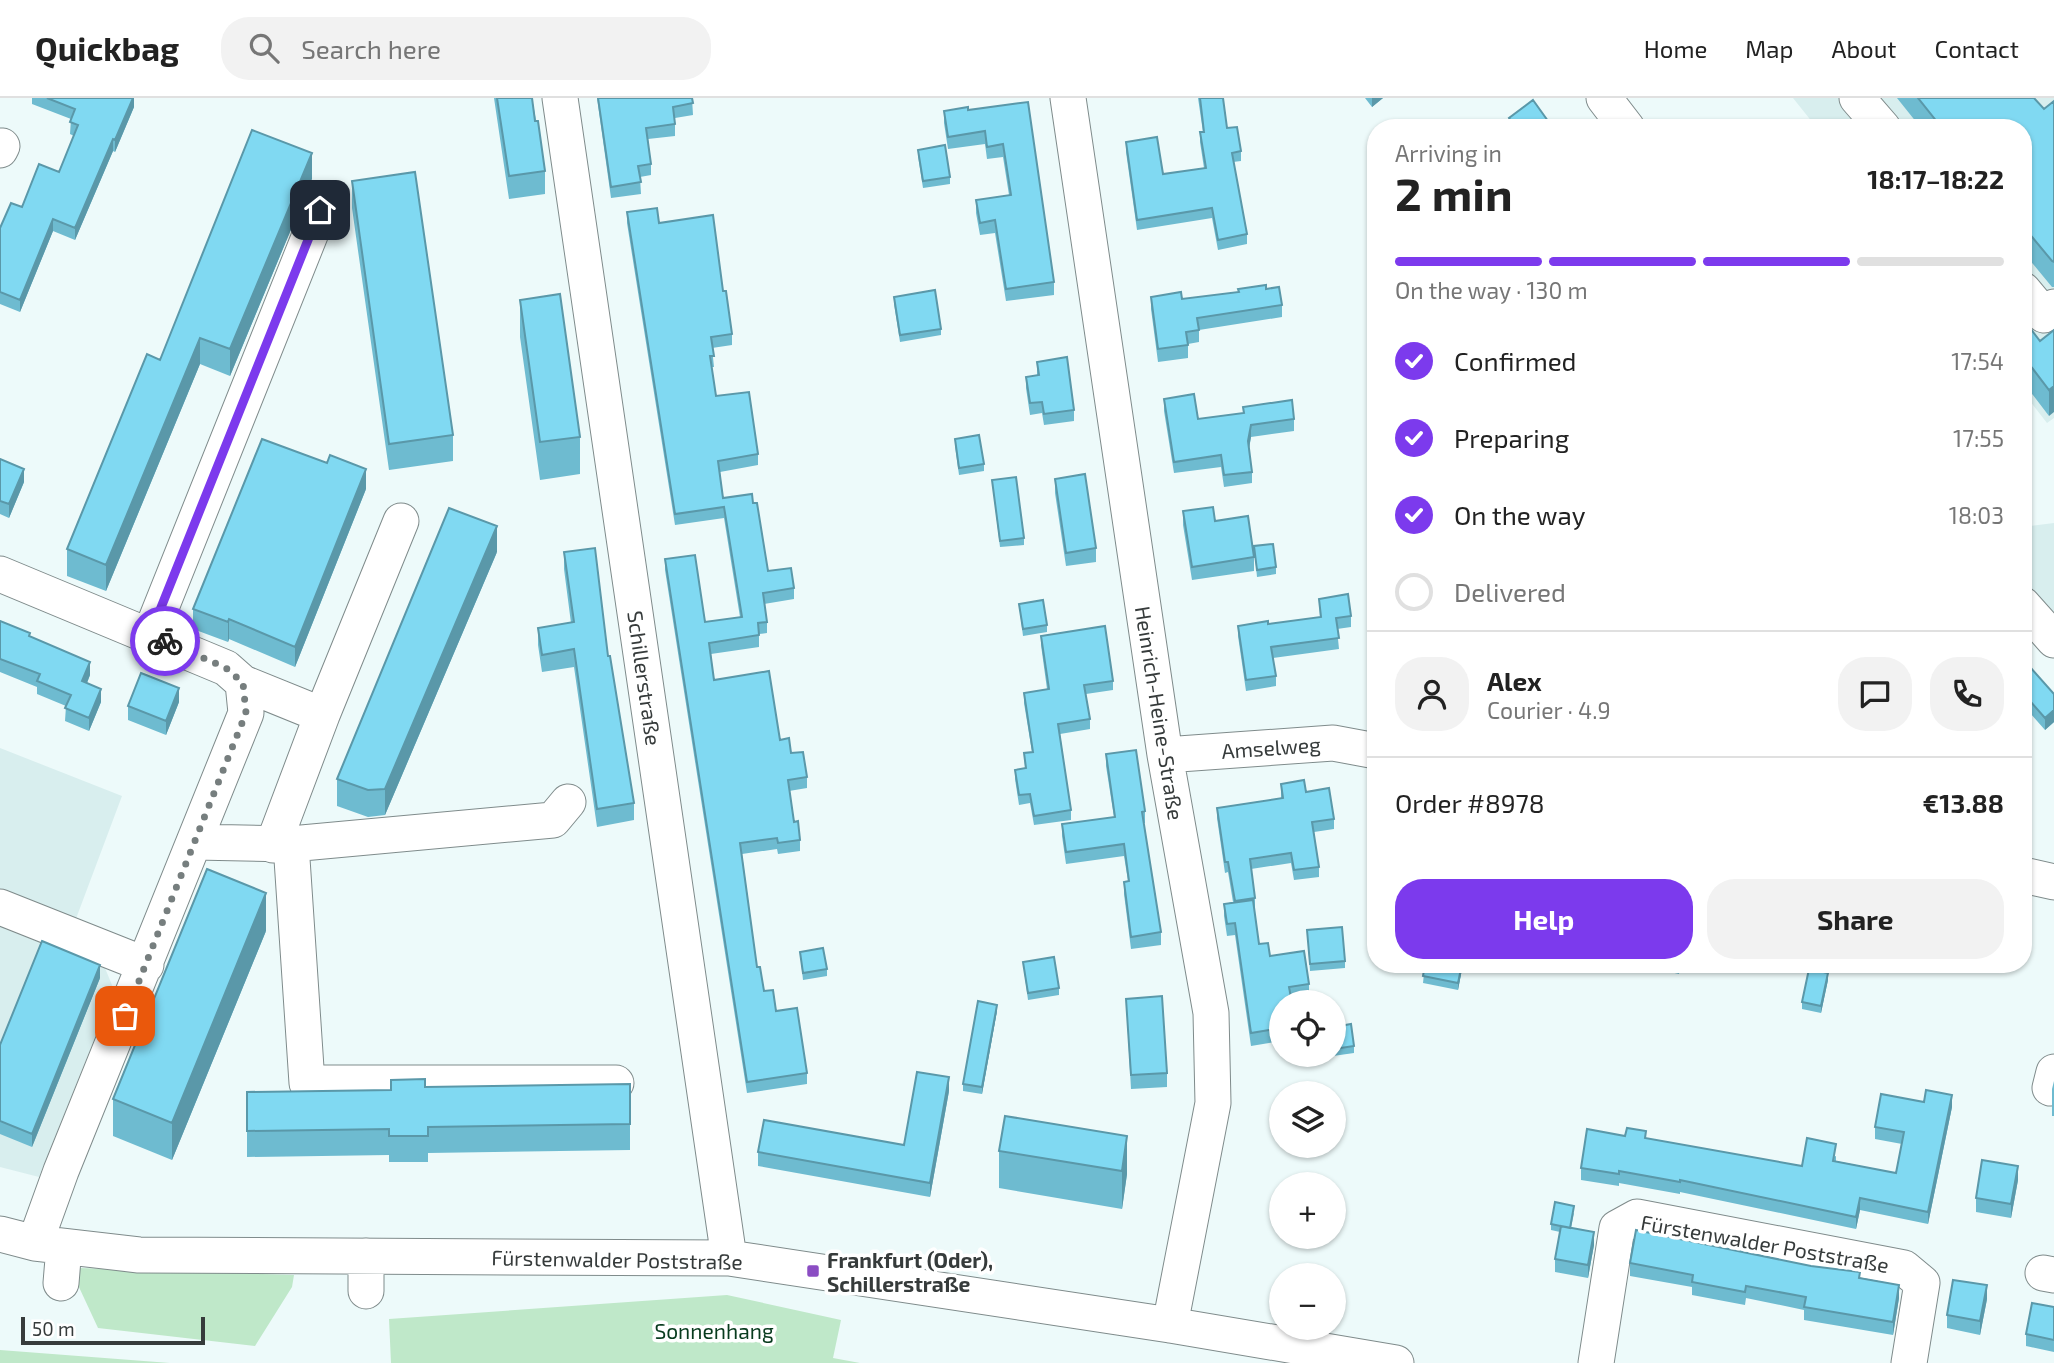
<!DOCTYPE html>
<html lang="en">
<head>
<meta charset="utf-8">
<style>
	:root { --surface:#fff; --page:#f2f2f2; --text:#222; --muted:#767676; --line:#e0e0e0; --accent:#7c3aed }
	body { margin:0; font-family:"Exo 2",sans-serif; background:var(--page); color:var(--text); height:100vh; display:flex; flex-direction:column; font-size:26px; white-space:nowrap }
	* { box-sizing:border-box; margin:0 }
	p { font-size:23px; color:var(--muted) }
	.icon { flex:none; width:38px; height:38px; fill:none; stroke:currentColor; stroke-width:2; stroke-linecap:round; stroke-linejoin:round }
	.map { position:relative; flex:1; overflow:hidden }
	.sheet { position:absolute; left:1367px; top:21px; width:665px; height:854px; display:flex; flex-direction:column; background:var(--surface); border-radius:28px; box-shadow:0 2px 5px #0004 }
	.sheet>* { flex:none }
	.controls { position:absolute; left:1269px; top:892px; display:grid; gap:14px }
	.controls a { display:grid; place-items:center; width:77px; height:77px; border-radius:50%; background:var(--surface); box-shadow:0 2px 5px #0004; font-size:35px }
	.scale { position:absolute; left:21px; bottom:18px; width:184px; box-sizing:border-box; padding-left:7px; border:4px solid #363b3b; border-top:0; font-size:19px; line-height:24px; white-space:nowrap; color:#363b3b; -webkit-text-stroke:5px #fff; paint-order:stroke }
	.pin { position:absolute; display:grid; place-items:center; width:60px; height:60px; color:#fff; margin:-30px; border-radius:14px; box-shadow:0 4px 10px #0006 }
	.courier { position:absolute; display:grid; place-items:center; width:70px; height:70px; margin:-35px; border:5px solid #7c3aed; border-radius:50%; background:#fff; color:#222; box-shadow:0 2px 9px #0007 }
	.head em { font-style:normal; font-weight:700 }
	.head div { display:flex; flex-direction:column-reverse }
	.head { display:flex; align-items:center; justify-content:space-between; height:119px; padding:0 28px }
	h1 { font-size:46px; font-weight:700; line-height:52px }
	.bar { display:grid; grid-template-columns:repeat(4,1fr); gap:10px 7px; align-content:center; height:84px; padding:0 28px }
	.bar i { height:9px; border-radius:5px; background:var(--line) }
	.bar .active { background:var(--accent) }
	.bar p { grid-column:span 4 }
	.line { display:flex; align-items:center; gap:18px; padding:0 28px; border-top:2px solid var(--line) }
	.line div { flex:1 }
	.round { display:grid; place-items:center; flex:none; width:74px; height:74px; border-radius:28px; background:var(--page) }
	ol { padding:0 28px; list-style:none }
	li { display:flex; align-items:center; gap:21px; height:77px }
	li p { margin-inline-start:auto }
	li .icon { padding:7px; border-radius:50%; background:var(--accent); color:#fff; stroke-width:4 }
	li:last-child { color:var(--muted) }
	li i { width:38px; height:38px; border:4px solid var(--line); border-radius:50% }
	.cta { display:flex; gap:14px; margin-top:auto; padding:14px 28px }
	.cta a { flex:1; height:80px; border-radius:28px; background:var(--accent); color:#fff; font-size:28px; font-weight:700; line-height:80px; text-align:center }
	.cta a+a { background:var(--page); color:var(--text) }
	header { display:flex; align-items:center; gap:42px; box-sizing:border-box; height:98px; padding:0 35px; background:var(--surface); border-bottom:2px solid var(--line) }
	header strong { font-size:33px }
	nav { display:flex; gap:38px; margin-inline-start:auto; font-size:24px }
	.search { width:490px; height:63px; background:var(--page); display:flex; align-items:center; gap:18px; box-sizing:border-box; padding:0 24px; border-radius:28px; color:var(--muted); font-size:26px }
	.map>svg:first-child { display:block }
	.built { fill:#d8eeee }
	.green { fill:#bfe8c9 }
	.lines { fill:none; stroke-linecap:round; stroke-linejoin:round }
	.minor-casing { stroke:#7f8b8b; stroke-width:37 }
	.minor { stroke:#fff; stroke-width:35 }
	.wall { fill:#6ebbd0 }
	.shaded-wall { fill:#5a98a9 }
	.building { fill:#80d9f2; stroke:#5a98a9; stroke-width:2 }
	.done { stroke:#767e7e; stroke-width:7; stroke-dasharray:0 12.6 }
	.route { stroke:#7c3aed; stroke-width:9 }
	.poi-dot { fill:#8b4dc3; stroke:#fff; stroke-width:2.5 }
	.labels { text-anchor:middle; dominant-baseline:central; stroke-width:7; stroke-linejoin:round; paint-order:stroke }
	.street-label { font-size:21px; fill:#363b3b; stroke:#fff }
	.poi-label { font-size:21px; font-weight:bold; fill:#363b3b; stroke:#fff; text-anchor:start }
	.park-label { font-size:21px; fill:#083b1e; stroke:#fff }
</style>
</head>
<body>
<header>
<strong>Quickbag</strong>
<div class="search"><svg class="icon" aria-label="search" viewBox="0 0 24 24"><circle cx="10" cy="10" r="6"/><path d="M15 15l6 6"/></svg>Search here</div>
<nav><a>Home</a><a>Map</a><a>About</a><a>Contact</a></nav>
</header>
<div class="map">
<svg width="2054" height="1265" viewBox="0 0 2054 1265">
	<rect width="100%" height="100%" fill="#edfafa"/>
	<path class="built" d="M1793,0h261v320l-7,5 -24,-31v-264h-206z
		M2054,425v91l-31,-34v-53z
		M0,650l122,48 -48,128 -58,-23 -11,28 100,39 9,22 -75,187 -39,-10z"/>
	<path class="green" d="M80,1170l214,7 -2,12 -37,59 -157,-18 -20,-43z
		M727,1197l114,25 -8,38 27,5h-469l-2,-44z
		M0,1252l170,13h-170z"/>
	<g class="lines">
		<g class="minor-casing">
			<path id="minor" d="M560,0l169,1160
				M1068,0l97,657 46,258 2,90 -43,222
				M1604,0l23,30
				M1857,0l26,30
				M0,52l2,-4
				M2023,192l21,25 10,-8
				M0,476l226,94 17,15 3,30 -185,458 -26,72
				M2023,507l31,35
				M150,537l170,-425
				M243,585l79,32
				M1165,657l168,-12 43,8
				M195,744l96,2 262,-24 15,-18
				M291,746l16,239h309
				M273,747l49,-130 79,-194
				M2023,777l31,7
				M0,809l146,58
				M2050,990l4,-16
				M0,1136l35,9 104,12 590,3 441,67 226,38
				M2043,1175l11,2
				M61,1185l3,-36
				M366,1193v-35
				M1596,1265l21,-135 20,-11 267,51 18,15 -13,80"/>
		</g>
		<use href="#minor" class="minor"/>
	</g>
	<path class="wall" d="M32,0h102v9l-19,45 -2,-1 -38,89 -22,-9 -33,81 -20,-8v-76l59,-56 15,-36 -4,-2 1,-15 -39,-15z
		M494,0h38l13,73v23l-36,5z
		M597,0h95l1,17 -18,3v18l-27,3 3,25v11l-11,2 1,17 -30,4z
		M1198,0h25l4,30 14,23v10l-8,1 14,72v10l-29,6 -6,-32 -75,12 -11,-78v-10l37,32 41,-6 -4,-26v-10h3z
		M1365,0h18l-11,9z
		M1897,0h137l10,11 10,-8v186h-2l-29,-35v-124h-102z
		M1028,4l26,180v13l-48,6 -11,-68 -15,2 -4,-22v-13l33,-5 -6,-38 -16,2 -2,-15 -37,5 -4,-26v-12l24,-1z
		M1509,20l44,10h-44z
		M918,52l32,27v7l-27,4 -5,-32z
		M312,81l-82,197 -30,-12 -94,227 -39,-15v-27l93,-189z
		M352,83l101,254v26l-64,9 -37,-262z
		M627,114l32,11 73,111v11l-20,3 2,19h-2l4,29 42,58v11l-38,7 3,26 30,5 15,68 26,17v11l-30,5 3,18v11l-8,1v13l-48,7 3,26 66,60 11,13 16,24v11l-18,3 5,31 6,18v11l-22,3 -1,-5 -35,5 15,113 7,24 12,20 31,62v11l-60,9 -82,-523v-11l40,63 35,-5 -16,-99 -49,7 -48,-302z
		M1266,191l16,16v12l-83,13v12l-11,2v14l-30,4 -7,-53v-12l31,2z
		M894,199l47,32v6l-41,7 -6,-38z
		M520,202l60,137v37l-40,6 -20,-143z
		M2023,221l17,22 14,-11 -5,86 -26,-34z
		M1037,264l37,48v11l-30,4 -2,-12 -12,2 -4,-27v-11l11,-2z
		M1164,301l34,20 45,-6v-6l51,12v12l-43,6 -2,12 3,23v11l-28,4 -3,-20 -47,6 -10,-62z
		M955,341l29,25v7l-25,4 -4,-29z
		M0,361l24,23 -15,36 -9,-4z
		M1055,381l41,69v14l-30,4 -11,-73z
		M992,382l32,58v7l-24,2z
		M366,391l-71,178 -66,-28 -1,3 -35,-13v-20z
		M1183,413l32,10 39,36v14l-62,9 -9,-55z
		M1254,448l22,21v7l-19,3z
		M497,454l-112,263 -17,2 -31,-11v-27z
		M564,454l44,104 26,147v17l-37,7 -23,-160 -32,5 -4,-27v-17l33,-5 -7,-54z
		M1319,501l32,17v11l-14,2 2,20 -66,9 3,18v10l-30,5 -8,-55v-10l30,-2 52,-6z
		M1019,506l28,21v7l-24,4z
		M0,523l30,16 60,38 -3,8 14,19 -12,29 -24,-10 1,-15 -29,-12v-7l-37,-15z
		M1041,538l72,45v9l-27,4 4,25v10l-30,5 11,76v10l-37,5 -4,-22 -11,2 -4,-26v-9l10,-2 -1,-15 8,-1 -8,-49v-10l23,-4 -6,-44z
		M2023,561l31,35v28l-9,8 -22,-25z
		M179,604l-13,33 -38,-15v-14z
		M1106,656l39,57v12h-1l17,109v13l-30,4 -7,-55v-12l4,-1 -4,-25 -58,8 -4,-28v-12l52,-7 -8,-51z
		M1281,686l25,8 28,27v10l-20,3 5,35v10l-25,3 -3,-17 -40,6 4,29v10h-1l5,36 11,12 39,28v13l-18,2 -10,4v38l-30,5 -16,-111 -8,1 -3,-20v-12l9,-2 -5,-30 -3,1 -8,-55v-10l64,-10z
		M1307,832l38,31v7l-35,3z
		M266,833l-94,229 -59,-24v-37z
		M800,854l27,17v7l-24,4z
		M1023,864l36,26v7l-31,5z
		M1425,866h38l-5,26 -35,-7z
		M1635,866h46l-2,10z
		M1952,866h29l-1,6z
		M100,880l-68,169 -32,-13v-89z
		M1828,882l-7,33 -19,-4v-7z
		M1126,901l41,74v14l-36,2z
		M997,913l-15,83 -19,-3v-7z
		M1334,929l20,19v7l-28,4v-2h8z
		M2054,983v35h-2v-27z
		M630,986v66l-202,3v9h-39v-7l-142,2v-65l144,-2 34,-3z
		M949,993l-19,106 -172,-31v-14l146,-7z
		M1952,1009l-24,117 -68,-14 -4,19 -176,-37v2l-61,-11v3l-38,-6v-12l44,-32 21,2 156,28 34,-10v5l60,12 6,-29 -27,-5v-12z
		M1005,1018l122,58 -5,35 -123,-21v-37z
		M2018,1082l-7,38 -35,-6v-14z
		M1574,1115l-3,15 23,17 -6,33 -33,-6v-13l5,-27 -9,-2v-6z
		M1630,1165l230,15 39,20 -6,37 -89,-15v-10l-58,-12 -1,7 -53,-10v-8l-62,-11z
		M1987,1201l-7,36 -33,-7v-13z
		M2054,1209v45l-28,-6v-12z"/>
	<path class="shaded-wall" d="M133,0h1v9l-19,45v-12z
		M1372,0h11l-11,9z
		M113,41v12l-38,89v-12z
		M312,55v26l-82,197v-27z
		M53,121v12l-33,81v-12z
		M200,240v26l-94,227v-26z
		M2054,288v26l-5,4v-26z
		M1251,327v12l-3,16v-12z
		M24,371v13l-15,36v-14z
		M366,371v20l-71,178v-20z
		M497,428v26l-112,263v-26z
		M229,521v20l-1,3v-20z
		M90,564v13l-8,20v-14z
		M179,590v14l-13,33v-14z
		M101,591v13l-12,29v-13z
		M2054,612v12l-9,8v-12z
		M266,795v38l-94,229v-37z
		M1462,866h1l-5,26v-7z
		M100,867v13l-68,169v-13z
		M1828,875v7l-7,33v-7z
		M997,907v6l-15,83v-7z
		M949,979v14l-19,106v-14z
		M1952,997v12l-24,117v-12z
		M1127,1038v38l-5,35v-38z
		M2018,1068v14l-7,38v-14z
		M1860,1100v12l-4,19v-12z
		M1594,1134v13l-6,33v-13z
		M1899,1187v13l-6,37v-13z
		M1987,1187v14l-7,36v-14z"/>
	<path class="building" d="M47,0h86l-18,42 -2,-1 -38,89 -22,-9 -33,81 -20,-8v-64l11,-25 11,4 17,-43 20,8 19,-47 -8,-3 5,-13z
		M497,0h35l3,23h3l7,50 -36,5z
		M598,0h94l1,5 -20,4 2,17 -29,4 5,36 -13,2 3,16 -30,5z
		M1200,0h23l4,30 10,-1 4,24 -9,2 15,81 -29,6 -6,-32 -75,12 -11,-78 31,-5 6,37 43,-6 -6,-36h4z
		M1918,0h116l10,11 10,-8v161l-2,-1 -29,-35v-98h-81z
		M1533,2l20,28h-37l-7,-10z
		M1028,4l26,180 -48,7 -11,-69 -15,3 -4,-23 35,-5 -8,-51 -16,3 -2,-16 -37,6 -4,-26 24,-4v3z
		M252,32l60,23 -82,196 -30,-11 -94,227 -39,-16 80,-195 13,6z
		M945,47l5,32 -27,4 -5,-31z
		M415,74l38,263 -64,9 -37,-263z
		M657,110l2,15 54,-8 10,76h3l6,43 -21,3 3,19h-4l6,40 33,-4 9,62 -40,7 5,37 29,-4 1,9h4l11,68 23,-3 3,20 -31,5 4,29 -9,1 1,12 -50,8 5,37 55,-9 11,69 9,-2 2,15 12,-1 4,25 -19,3 6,42 4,-1 2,19 -22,3 -1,-5 -37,5 17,124h3l4,24 9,-1 3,21 21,-3 10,65 -60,9 -82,-523 30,-4 10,67 37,-5 -18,-110 -49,7 -48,-302z
		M1266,187v4l13,-2 3,18 -85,13 2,12 -13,2 2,13 -30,4 -7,-52 30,-5 1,7 57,-7 -1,-3z
		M935,192l6,39 -41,6 -6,-38z
		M560,196l20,143 -40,5 -20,-142z
		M2023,221l17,22 14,-11v56l-5,4 -26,-34z
		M1067,259l7,53 -30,4 -2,-12 -12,1 -4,-26 13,-2 -2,-13z
		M1194,296l4,25 46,-6 -1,-6 49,-7 2,19 -43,6 -3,16 4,31 -28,3 -3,-20 -47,7 -10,-63z
		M979,337l5,29 -25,4 -4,-29z
		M262,341l65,24 3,-8 36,14 -71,178 -66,-28 -1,3 -35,-13z
		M0,361l24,10 -15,35 -9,-3z
		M1085,376l11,74 -30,5 -11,-74z
		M1016,379l8,61 -24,3 -8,-61z
		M1213,409l2,14 33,-5 6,41 -62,10 -9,-56z
		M449,410l48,18 -112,263 -17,1 -31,-11z
		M1273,446l3,23 -19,3 -3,-24z
		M595,450l13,108h2l24,147 -37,6 -23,-160 -32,6 -4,-27 36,-6 -10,-70z
		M1348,496l3,22 -15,2 3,20 -68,9 5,29 -30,4 -8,-54 30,-5v3l53,-7 -2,-18z
		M1043,502l4,25 -24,4 -4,-25z
		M0,523l30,12 -1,3 61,26 -8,19 19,8 -12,29 -24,-10 6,-13 -34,-14 3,-7 -40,-15z
		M1105,528l8,55 -29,4 6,34 -32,5 13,86 -37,6 -4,-22 -11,1 -4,-25 11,-2 -2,-15 9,-1 -9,-59 25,-4 -8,-53z
		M2023,561l31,35v16l-9,8 -22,-25z
		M141,575l38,15 -13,33 -38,-15z
		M1136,652l9,61 -3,1 19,120 -30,5 -7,-55 5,-1 -5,-37 -58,8 -4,-28 53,-7 -9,-63z
		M1304,682l2,12 23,-4 5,31 -22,3 7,45 -25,3 -3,-17 -41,6 5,39 -20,3 -7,-39h-3l-8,-54 66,-10 -2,-14z
		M207,771l59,24 -94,230 -59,-24z
		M1253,802l6,44 9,-1 2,13 34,-5 5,33 -20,3 3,16h-11v25l-30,5 -16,-110 -8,1 -3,-20z
		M1342,829l3,34 -35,3 -3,-34z
		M42,843l58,24 -68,169 -32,-13v-76z
		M823,850l4,21 -24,4 -3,-21z
		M1054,859l5,31 -31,5 -5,-31z
		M1425,866h37l-4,19 -35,-7z
		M1809,871l19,4 -7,33 -19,-4z
		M1162,898l5,77 -36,2 -5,-76z
		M978,903l19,4 -15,82 -19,-3z
		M1351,926l3,22 -20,3v-22z
		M917,974l32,5 -19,106 -172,-31 6,-32 140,25z
		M425,981v8l205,-3v40l-202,3v9h-39v-7l-142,2v-39l144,-2v-10z
		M1926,992l26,5 -24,117 -68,-14 -4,19 -176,-37v2l-61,-11v3l-38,-6 6,-39 38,7 2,-8 19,3 -1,7 157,28 5,-28 29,6 -3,17 63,12 8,-41 -29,-5 6,-33 43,8z
		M1005,1018l122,20 -5,35 -123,-20z
		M1982,1062l36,6 -7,38 -35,-6z
		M1555,1104l19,4 -4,22 -19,-4z
		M1561,1128l33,6 -6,33 -33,-6z
		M1636,1132l175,36 49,6 -1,6 40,7 -6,37 -89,-15 2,-10 -60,-11 -1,6 -53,-10 1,-7 -63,-12z
		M1953,1182l34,5 -7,36 -33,-6z
		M2032,1205l22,4v33l-28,-6z"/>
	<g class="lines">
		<path class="done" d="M125,918l121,-303 -3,-30 -17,-15 -61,-27"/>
		<path class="route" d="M165,543l-15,-6 170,-425"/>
	</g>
	<rect class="poi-dot" x="806" y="1166" width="14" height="14" rx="3.5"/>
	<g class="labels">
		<g class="street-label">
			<text transform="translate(645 580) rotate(82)">Schillerstraße</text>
			<text transform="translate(1160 615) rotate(81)">Heinrich-Heine-Straße</text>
			<text transform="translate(1271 649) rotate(-4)">Amselweg</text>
			<text transform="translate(1765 1145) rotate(10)">Fürstenwalder Poststraße</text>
			<text transform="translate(617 1161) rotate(1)">Fürstenwalder Poststraße</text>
		</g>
		<g class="poi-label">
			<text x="827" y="1161">Frankfurt (Oder),<tspan x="827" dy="24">Schillerstraße</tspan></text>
		</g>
		<g class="park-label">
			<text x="714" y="1232">Sonnenhang</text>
		</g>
	</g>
</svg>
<div class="controls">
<a><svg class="icon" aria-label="locate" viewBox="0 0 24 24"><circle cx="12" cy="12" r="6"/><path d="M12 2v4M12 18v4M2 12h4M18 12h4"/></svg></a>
<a><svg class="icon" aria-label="layers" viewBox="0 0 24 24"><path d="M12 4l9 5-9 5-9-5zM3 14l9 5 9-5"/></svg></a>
<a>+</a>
<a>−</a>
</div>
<div class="scale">50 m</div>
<div class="pin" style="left:125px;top:918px;background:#ea580c"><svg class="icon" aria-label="bag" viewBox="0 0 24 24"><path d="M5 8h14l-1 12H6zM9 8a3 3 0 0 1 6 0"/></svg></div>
<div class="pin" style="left:320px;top:112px;background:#1f2937"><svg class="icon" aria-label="home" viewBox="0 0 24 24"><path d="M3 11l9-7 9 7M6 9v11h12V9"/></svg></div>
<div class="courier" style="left:165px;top:543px"><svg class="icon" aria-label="bike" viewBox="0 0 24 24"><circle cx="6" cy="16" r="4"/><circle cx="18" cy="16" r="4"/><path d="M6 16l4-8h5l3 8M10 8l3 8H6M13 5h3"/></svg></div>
<section class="sheet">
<div class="head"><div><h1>2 min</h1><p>Arriving in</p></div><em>18:17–18:22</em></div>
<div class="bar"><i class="active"></i><i class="active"></i><i class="active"></i><i></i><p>On the way · 130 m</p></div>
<ol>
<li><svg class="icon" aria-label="check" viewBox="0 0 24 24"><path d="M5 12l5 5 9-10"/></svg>Confirmed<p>17:54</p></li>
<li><svg class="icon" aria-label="check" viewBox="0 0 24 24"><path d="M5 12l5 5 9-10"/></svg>Preparing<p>17:55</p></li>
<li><svg class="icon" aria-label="check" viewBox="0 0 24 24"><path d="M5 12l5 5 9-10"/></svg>On the way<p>18:03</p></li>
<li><i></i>Delivered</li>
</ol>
<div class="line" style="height:126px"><a class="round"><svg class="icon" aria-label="person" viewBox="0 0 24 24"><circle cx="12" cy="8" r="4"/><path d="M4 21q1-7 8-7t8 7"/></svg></a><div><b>Alex</b><p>Courier · 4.9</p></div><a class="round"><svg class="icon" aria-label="chat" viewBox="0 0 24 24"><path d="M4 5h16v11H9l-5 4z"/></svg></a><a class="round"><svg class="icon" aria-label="phone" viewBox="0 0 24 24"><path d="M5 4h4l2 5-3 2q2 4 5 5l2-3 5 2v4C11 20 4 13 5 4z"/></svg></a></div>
<div class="line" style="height:91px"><div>Order #8978</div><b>€13.88</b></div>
<div class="cta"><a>Help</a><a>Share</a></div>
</section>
</div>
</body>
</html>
